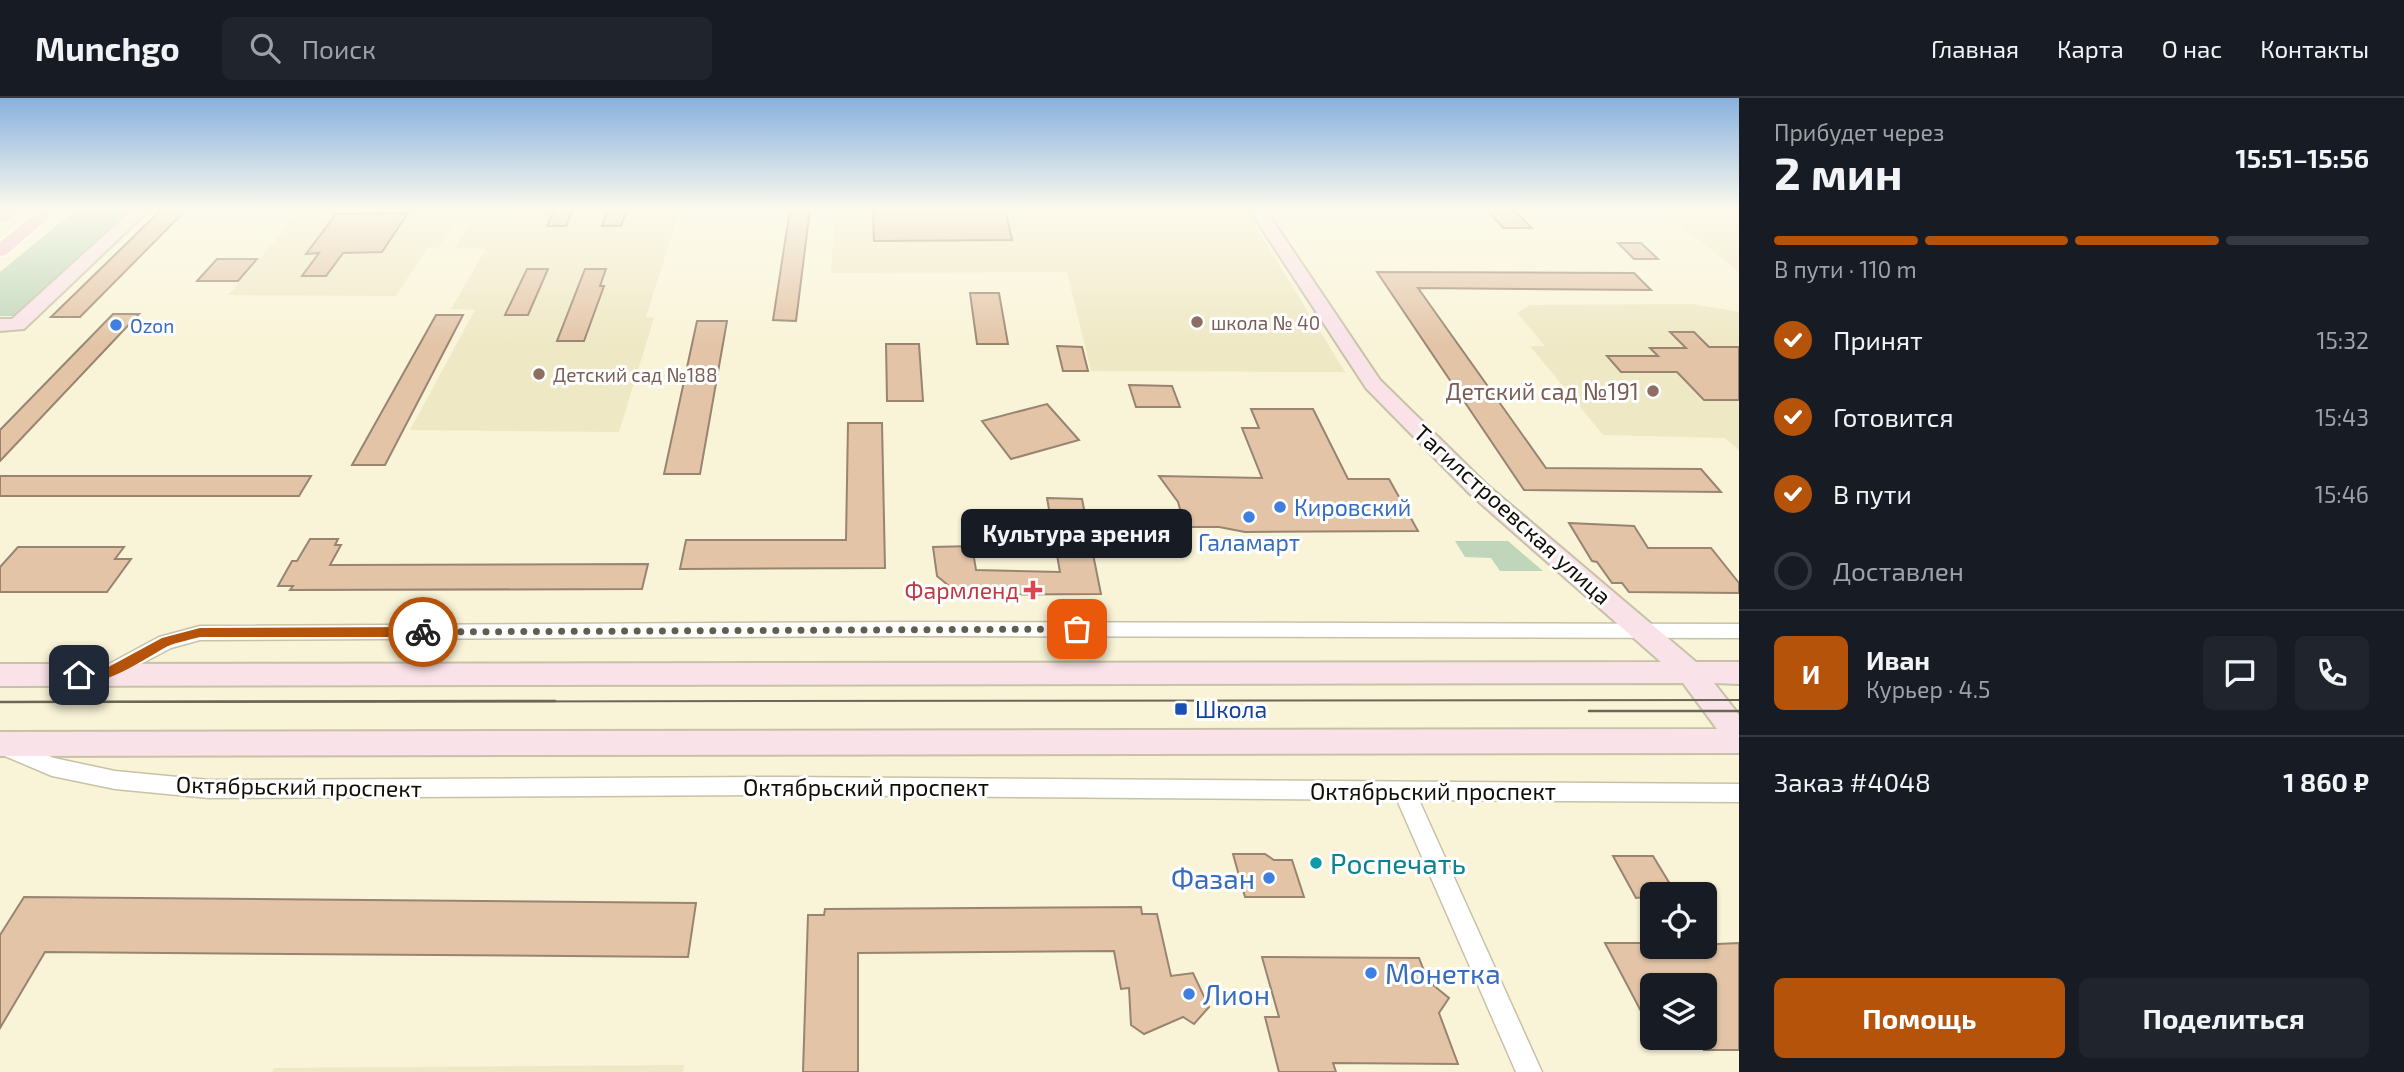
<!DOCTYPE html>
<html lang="ru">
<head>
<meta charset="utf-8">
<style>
	:root { --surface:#171b24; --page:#20242c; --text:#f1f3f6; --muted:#9ea1a6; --line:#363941; --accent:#b45309 }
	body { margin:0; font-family:"Exo 2",sans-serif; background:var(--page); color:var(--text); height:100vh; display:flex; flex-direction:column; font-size:26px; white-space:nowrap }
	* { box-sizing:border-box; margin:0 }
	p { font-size:23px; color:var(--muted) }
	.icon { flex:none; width:38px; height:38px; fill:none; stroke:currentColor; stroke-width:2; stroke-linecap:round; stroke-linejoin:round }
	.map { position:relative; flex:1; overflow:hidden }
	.sheet { display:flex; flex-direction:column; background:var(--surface); width:665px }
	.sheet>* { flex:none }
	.tools { position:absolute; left:1640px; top:784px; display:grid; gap:14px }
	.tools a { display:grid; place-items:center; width:77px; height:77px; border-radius:10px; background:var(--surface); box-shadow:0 2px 5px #0004; font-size:35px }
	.pin { position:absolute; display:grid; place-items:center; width:60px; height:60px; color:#fff; margin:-30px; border-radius:14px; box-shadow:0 4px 10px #0006 }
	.courier { position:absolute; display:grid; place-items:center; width:70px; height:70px; margin:-35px; border:5px solid #b45309; border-radius:50%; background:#fff; color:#222; box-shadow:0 2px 9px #0007 }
	.bubble { position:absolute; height:49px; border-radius:10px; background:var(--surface); box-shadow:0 2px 5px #0004; font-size:23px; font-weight:700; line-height:49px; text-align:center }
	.head em { font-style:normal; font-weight:700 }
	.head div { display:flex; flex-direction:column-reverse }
	.head { display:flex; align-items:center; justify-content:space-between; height:119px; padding:0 35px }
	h1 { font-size:46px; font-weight:700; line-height:52px }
	.bar { display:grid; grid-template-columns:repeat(4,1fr); gap:10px 7px; align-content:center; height:84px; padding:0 35px }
	.bar i { height:9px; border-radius:5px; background:var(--line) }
	.bar .on { background:var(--accent) }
	.bar p { grid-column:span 4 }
	.line { display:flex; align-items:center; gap:18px; padding:0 35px; border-top:2px solid var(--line) }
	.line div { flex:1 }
	.round { display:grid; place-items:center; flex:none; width:74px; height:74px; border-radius:10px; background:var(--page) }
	ol { padding:0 35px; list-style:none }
	li { display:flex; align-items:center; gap:21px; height:77px }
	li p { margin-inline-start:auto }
	li .icon { padding:7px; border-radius:50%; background:var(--accent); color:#fff; stroke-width:4 }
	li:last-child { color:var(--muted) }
	li i { width:38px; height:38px; border:4px solid var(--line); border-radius:50% }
	.action { display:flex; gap:14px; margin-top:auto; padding:14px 35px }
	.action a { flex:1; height:80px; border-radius:10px; background:var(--accent); color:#fff; font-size:28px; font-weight:700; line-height:80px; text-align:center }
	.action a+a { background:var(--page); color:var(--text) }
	header { display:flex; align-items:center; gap:42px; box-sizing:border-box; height:98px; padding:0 35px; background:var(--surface); border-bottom:2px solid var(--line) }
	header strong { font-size:33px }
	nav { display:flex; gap:38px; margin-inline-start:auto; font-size:24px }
	.search { width:490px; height:63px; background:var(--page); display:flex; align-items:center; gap:18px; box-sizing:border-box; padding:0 24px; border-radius:10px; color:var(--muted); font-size:26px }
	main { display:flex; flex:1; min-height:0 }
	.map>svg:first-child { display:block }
	.built { fill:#efe8c5 }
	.green { fill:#bfd6ba }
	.building { fill:#e3c4a7; stroke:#988471; stroke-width:2 }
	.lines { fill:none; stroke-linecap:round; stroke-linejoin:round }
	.street-casing { stroke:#c7c2a7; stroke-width:3 }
	.secondary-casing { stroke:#c7c2a7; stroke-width:4 }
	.primary-casing { stroke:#fff; stroke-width:4 }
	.street { fill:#fff; fill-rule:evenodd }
	.secondary { fill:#fae2e9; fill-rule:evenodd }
	.primary { fill:#f5c4d3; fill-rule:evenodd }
	.tram-far1 { stroke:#6a6756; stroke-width:2 }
	.tram { stroke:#6a6756; stroke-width:2.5 }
	.route { fill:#b45309 }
	.done { stroke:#625e4f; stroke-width:7; stroke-dasharray:0 12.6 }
	.education-dot { fill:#8d6e63; stroke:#fff; stroke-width:2.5 }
	.shop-dot { fill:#3f7fe0; stroke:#fff; stroke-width:2.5 }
	.health-dot { fill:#e0444e; stroke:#fff; stroke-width:2.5 }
	.transit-dot { fill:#1a4fb4; stroke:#fff; stroke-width:2.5 }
	.culture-dot { fill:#0f9aa8; stroke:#fff; stroke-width:2.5 }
	.labels { text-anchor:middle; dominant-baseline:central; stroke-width:6; stroke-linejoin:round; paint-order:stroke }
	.far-education-label { font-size:19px; fill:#785e54; stroke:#fff; text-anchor:start }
	.far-shop-label { font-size:19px; fill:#366cbe; stroke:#fff; text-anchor:start }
	.education-label { font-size:23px; fill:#785e54; stroke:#fff; text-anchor:end }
	.shop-label { font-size:23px; fill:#366cbe; stroke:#fff; text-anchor:start }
	.street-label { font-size:23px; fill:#100e05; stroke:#fff }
	.health-label { font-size:23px; fill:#be3a42; stroke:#fff; text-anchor:end }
	.transit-label { font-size:23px; fill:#164399; stroke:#fff; text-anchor:start }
	.near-culture-label { font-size:28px; fill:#0d838f; stroke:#fff; text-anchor:start }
	.near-shop-label { font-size:28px; fill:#366cbe; stroke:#fff; text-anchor:start }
</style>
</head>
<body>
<header>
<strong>Munchgo</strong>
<div class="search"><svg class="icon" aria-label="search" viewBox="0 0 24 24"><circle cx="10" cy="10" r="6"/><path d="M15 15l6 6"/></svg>Поиск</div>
<nav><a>Главная</a><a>Карта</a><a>О нас</a><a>Контакты</a></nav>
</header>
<main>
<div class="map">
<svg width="1739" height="974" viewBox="0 0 1739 974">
	<rect width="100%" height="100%" fill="#f9f4d8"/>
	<path class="built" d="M303,111h159l-24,39h-11l-31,48 -168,-1z
		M478,111h202l-34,108 8,1 -35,114 -209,-2 65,-120 -24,-1 35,-60 -31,-1z
		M835,111h410l100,163 -254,-1 -24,-99 -236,1z
		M1660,111h79v63z
		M1691,206l48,8v138l-14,-12 -122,-3 -73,-89h15l-28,-33 13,-8z
		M684,967l-1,7h-411l2,-4z"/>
	<path class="green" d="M77,111h53l-117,107h-13v-44z
		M1455,443h53l35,30h-43l-9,-13 -26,-1z"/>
	<path class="building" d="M162,111h25l-107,108h-29z
		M555,111h18l-7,17h-19z
		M608,111h19l-6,17h-19z
		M790,111h20l-14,112 -23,-1z
		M873,111h132l7,31 -138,1z
		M1486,111h27l19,19h-29z
		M408,115l-26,39 -39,1 -17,23h-24l17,-23 -13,1 30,-40z
		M1618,145h23l17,16h-24z
		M217,161h40l-19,22h-41z
		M527,171h21l-20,46h-23z
		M585,171h21l-6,17h4l-20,55h-27z
		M1377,174l257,1 17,17 -233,-2 128,180 155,1 20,23 -197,-2z
		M970,195h29l9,51h-31z
		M113,216h26l-139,147v-31z
		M436,217h27l-78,150h-33z
		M697,223h30l-27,153h-36z
		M1670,234h24l15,15h30v53h-35l-27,-28h-56l-14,-16h51l-8,-8h36z
		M886,246h33l4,57h-36z
		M1057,248l25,1 6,24h-25z
		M1129,287l43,1 8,21h-44z
		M1047,306l32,36 -68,19 -29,-38z
		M1251,311h62l35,70h41l29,52 -173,1 -26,-5h-34l-7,-25 -19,-26 103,2 -20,-50h17z
		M848,325h34l3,145 -205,1 6,-29h160z
		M0,378h311l-12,20h-299z
		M1047,400l35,1 19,95 -141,1 -23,-19 -4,-29 39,-1 4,24 84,2z
		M1569,425l65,3 14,22h63l28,35v10l-110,-1 -7,-9h-10l-15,-21 -5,-1z
		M310,441h28l-3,6h6l-11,20 318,-1 -6,25 -352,1 3,-4h-15l14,-25h5z
		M18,449h106l-9,12h16l-24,33h-107v-25z
		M1233,756h32l9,6h18l12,37h-59z
		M1613,758h40l23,38 -40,4z
		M24,799l672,6 -8,54 -643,-5 -45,76v-93z
		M1141,809l1,7h15l14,62 22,-3 16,34 -15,17 -11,-7 -39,17 -13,-9 -2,-37 -8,1 -7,-38 -256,2v119h-55l5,-157h16l1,-6z
		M1605,845h47v4l87,-4v107h-35v-65h-52v47z
		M1262,859l157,1 9,23 21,17 -10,15 19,51 -125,-1 3,9h-57l-14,-55h14z"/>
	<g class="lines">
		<g class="street-casing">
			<path id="street" d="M915,524l824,2v14l-824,-2 -715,4 -29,8 -66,35 -7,-3 -3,-5 3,-5 61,-33 41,-11z
				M0,638l54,22 61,13 94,9 574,-3 956,7v18l-320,-2 123,272h-26l-119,-272 -614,-5 -574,3 -94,-9 -63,-13 -52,-22z"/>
		</g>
		<g class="secondary-casing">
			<path id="secondary" d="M133,111h17l-126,120 -24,2v-12h12z
				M1249,111h16l115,171 106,104 210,178h43v22l-25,-1 25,32v38l-1739,3v-24l1717,-3 -34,-46 -1683,3v-22l1661,-2 -191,-168 -104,-106z"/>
		</g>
		<g class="primary-casing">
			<path id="primary" d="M20,111l-14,13 -6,1 1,-14z
				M41,111h18l-53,46 -6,1v-14z"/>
		</g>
		<use href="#street" class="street"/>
		<use href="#secondary" class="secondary"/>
		<use href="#primary" class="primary"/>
		<path class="tram-far1" d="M0,604l1739,-2"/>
		<path class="tram" d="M0,604l555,-1
			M1589,613h150"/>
	</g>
	<linearGradient id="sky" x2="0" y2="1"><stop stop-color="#87b1dd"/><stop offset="0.45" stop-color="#fcfaed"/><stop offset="1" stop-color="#fcfaed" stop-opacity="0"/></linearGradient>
	<rect width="1739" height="247" fill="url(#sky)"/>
	<path class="route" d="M423,529l6,5 -6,5h-223c-11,3 -22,5 -32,9 -20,10 -76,52 -95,29l6,-5h24l59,-32 38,-10z"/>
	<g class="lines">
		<path class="done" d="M423,534l654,-3"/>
	</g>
	<g class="education-dot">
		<circle cx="1197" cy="224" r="7"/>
		<circle cx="539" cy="276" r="7"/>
		<circle cx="1653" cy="293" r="7"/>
	</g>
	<g class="shop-dot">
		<circle cx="116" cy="227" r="7"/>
		<circle cx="1280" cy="409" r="7"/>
		<circle cx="1249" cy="419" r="7"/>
		<circle cx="1269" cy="780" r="7"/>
		<circle cx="1371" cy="875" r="7"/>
		<circle cx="1189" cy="896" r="7"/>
	</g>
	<path class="health-dot" d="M1029.5 481.5h7v7h7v7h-7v7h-7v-7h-7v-7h7z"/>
	<rect class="transit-dot" x="1174" y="604" width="14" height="14" rx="3.5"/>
	<circle class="culture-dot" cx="1316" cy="765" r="7"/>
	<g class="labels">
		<g class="far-education-label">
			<text x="1211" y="224">школа № 40</text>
			<text x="553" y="276">Детский сад №188</text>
		</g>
		<g class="far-shop-label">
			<text x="130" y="227">Ozon</text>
		</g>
		<g class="education-label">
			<text x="1639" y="293">Детский сад №191</text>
		</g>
		<g class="shop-label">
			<text x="1294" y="409">Кировский</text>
			<text x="1249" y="444" text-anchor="middle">Галамарт</text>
		</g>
		<g class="street-label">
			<text transform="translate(1513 416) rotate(42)">Тагилстроевская улица</text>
			<text transform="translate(299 688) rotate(1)">Октябрьский проспект</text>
			<text x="866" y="689">Октябрьский проспект</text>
			<text x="1433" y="693">Октябрьский проспект</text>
		</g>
		<g class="health-label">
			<text x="1019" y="492">Фармленд</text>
		</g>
		<g class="transit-label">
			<text x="1195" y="611">Школа</text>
		</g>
		<g class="near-culture-label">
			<text x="1330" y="765">Роспечать</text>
		</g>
		<g class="near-shop-label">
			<text x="1255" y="780" text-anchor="end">Фазан</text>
			<text x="1385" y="875">Монетка</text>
			<text x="1203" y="896">Лион</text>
		</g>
	</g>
</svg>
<div class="tools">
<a><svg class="icon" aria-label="locate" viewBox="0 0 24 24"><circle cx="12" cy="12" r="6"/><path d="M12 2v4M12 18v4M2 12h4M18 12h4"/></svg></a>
<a><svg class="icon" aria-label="layers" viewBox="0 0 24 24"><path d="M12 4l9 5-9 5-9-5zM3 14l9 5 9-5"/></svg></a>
</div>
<div class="pin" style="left:1077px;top:531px;background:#ea580c"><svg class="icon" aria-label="bag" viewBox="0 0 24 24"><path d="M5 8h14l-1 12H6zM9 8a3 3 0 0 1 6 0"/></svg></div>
<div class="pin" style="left:79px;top:577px;background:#1f2937"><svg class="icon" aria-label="home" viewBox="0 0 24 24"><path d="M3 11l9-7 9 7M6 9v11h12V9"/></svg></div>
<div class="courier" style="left:423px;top:534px"><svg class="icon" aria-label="bike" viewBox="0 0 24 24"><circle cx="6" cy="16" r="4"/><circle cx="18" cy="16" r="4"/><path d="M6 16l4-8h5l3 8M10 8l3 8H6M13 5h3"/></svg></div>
<div class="bubble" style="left:961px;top:411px;width:231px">Культура зрения</div>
</div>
<section class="sheet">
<div class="head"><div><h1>2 мин</h1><p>Прибудет через</p></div><em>15:51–15:56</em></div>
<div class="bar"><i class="on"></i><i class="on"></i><i class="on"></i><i></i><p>В пути · 110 m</p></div>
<ol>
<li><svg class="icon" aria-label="check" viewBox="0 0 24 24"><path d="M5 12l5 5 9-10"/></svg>Принят<p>15:32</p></li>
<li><svg class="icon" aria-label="check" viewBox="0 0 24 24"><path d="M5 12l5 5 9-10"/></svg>Готовится<p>15:43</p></li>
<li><svg class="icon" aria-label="check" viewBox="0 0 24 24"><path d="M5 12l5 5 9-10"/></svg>В пути<p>15:46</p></li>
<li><i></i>Доставлен</li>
</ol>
<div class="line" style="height:126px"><b class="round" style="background:var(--accent);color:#fff">И</b><div><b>Иван</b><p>Курьер · 4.5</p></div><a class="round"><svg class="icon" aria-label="chat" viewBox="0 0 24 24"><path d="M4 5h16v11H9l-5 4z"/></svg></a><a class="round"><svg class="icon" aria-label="phone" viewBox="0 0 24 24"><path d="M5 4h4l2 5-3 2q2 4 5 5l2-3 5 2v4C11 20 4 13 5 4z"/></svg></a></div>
<div class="line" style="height:91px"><div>Заказ #4048</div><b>1 860 ₽</b></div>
<div class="action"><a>Помощь</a><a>Поделиться</a></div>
</section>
</main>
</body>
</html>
